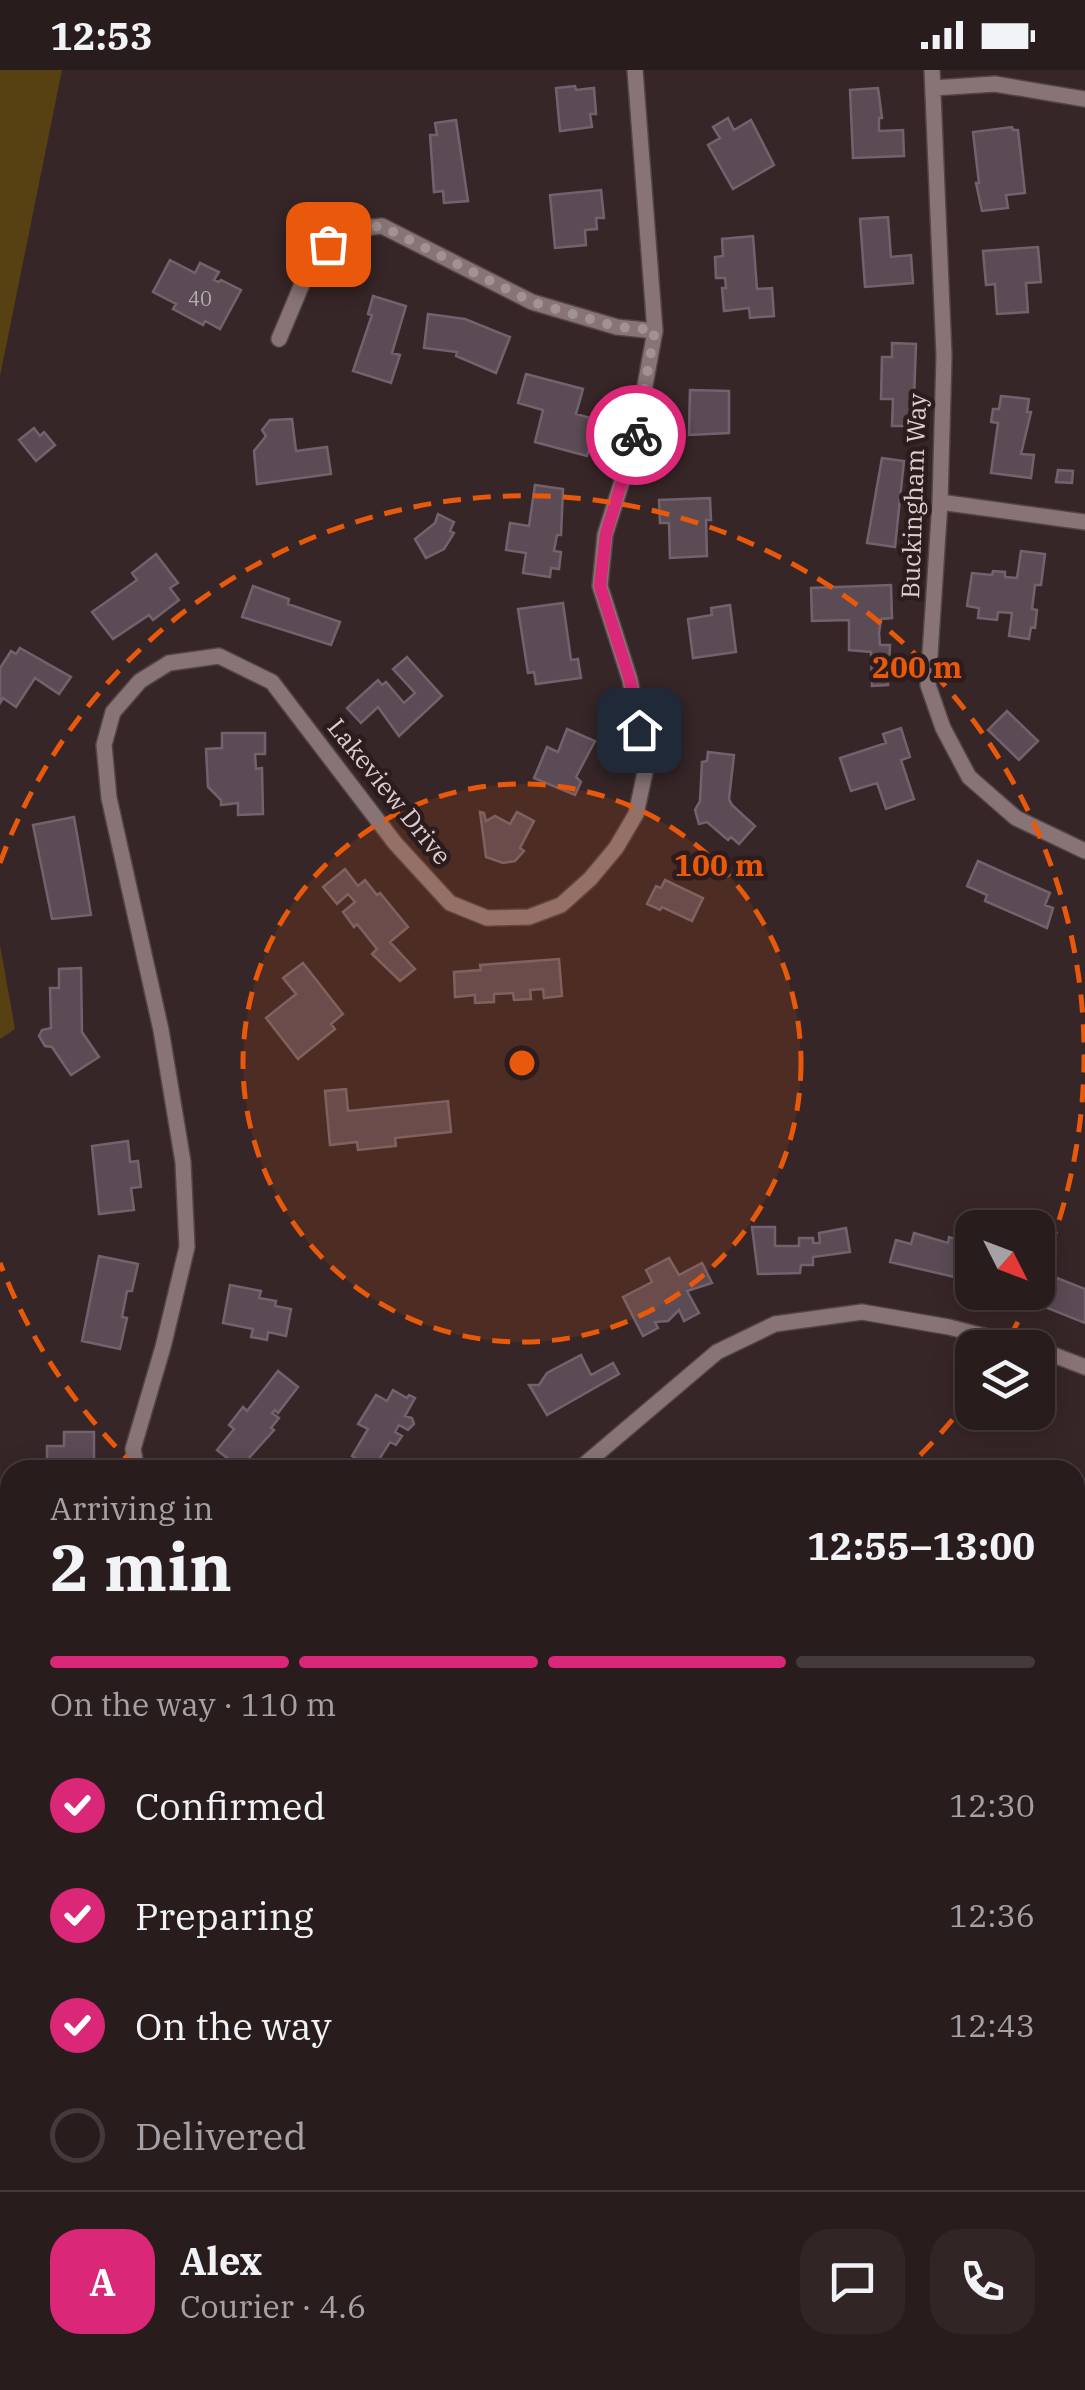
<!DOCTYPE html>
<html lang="en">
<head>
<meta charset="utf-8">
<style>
	:root { --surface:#291c1d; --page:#312526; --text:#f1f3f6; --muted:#a5a1a4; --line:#453a3b; --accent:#db2777 }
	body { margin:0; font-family:"IBM Plex Serif",serif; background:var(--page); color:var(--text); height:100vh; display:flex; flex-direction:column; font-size:38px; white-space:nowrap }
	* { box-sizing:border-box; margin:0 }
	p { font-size:32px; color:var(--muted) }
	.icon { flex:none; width:55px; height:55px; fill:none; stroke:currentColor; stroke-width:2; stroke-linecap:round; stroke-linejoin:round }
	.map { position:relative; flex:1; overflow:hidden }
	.sheet { position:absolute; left:0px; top:1390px; width:1085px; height:930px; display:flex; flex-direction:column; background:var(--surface); border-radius:30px 30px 0 0; box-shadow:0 5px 25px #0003,0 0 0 2px var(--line) }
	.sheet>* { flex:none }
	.needle { width:65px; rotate:132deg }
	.fabs { position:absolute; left:955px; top:1140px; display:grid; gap:20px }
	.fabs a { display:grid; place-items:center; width:100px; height:100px; border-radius:20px; background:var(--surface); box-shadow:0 5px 25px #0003,0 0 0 2px var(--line); font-size:50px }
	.pin { position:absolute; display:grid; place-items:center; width:85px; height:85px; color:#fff; margin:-42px; border-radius:20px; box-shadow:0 5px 15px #0006 }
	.courier { position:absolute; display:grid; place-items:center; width:100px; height:100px; margin:-50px; border:8px solid #db2777; border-radius:50%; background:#fff; color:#222; box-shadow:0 2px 12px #0007 }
	.overview em { font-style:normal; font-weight:700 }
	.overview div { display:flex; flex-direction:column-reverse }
	.overview { display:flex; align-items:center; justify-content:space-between; height:170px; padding:0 50px }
	h1 { font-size:65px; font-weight:700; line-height:75px }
	.bar { display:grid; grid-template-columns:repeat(4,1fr); gap:15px 10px; align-content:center; height:120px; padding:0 50px }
	.bar i { height:12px; border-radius:8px; background:var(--line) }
	.bar .on { background:var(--accent) }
	.bar p { grid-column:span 4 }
	.line { display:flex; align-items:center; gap:25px; padding:0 50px; border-top:2px solid var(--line) }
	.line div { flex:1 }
	.round { display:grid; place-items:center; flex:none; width:105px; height:105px; border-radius:30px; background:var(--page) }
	ol { padding:0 50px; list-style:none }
	li { display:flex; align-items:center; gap:30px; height:110px }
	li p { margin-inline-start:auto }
	li .icon { padding:10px; border-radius:50%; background:var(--accent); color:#fff; stroke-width:4 }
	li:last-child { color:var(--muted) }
	li i { width:55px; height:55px; border:5px solid var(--line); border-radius:50% }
	.status { display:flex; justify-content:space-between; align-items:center; height:70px; padding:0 50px; background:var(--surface); direction:ltr }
	.status svg { height:28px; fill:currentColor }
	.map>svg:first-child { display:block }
	.green { fill:#574011 }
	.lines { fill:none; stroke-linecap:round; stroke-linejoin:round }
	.stream { stroke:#796185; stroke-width:5 }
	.building { fill:#5b4b55; stroke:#73626d; stroke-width:2.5 }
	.service-casing { stroke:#534445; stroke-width:10 }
	.minor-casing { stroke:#534445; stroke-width:18 }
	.secondary-casing { stroke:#534445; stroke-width:25 }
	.service { stroke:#897475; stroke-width:8 }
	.minor { stroke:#897475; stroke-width:15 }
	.secondary { stroke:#99766b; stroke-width:22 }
	.done { stroke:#a19394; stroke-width:10; stroke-dasharray:0 18 }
	.route { stroke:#db2777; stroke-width:12 }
	.ring { fill:none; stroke:#e8590c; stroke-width:5; stroke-dasharray:18 12 }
	.labels { text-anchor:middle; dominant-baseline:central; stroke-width:9; stroke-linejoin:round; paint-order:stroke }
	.number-label { font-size:20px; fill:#baadb0 }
	.street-label { font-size:25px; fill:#dacece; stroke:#2d1c1d }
	.centre { fill:#e8590c; stroke:#2d1c1d; stroke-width:5 }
	.ring-label { font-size:30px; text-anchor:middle; font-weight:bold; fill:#e8590c; stroke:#2d1c1d; stroke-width:9; stroke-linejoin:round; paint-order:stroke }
</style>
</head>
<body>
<div class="status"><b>12:53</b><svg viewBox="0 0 49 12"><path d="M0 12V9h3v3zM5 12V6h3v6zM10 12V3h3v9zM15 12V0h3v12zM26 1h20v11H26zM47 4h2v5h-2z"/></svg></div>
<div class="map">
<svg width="1085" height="2320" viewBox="0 0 1085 2320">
	<rect width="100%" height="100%" fill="#372627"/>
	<path class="green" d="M0,0h62l-62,306z
		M0,875l15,84 -15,10z"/>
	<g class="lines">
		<path class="stream" d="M0,1628l10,11
			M966,2310l11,10"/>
	</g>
	<path class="building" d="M575,16l1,4 18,-2 2,26h-6l2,13 -32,4 -4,-43z
		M878,18l4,30h-3v13l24,-1 1,26 -51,2 -3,-68z
		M728,48l6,12 17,-10 23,45 -41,24 -25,-44 12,-7 -7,-11z
		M456,50l12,81 -24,2 -1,-12 -9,1 -4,-57h7l-2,-12z
		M1012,57l1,3h5l7,63 -19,2 2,13 -26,3 -6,-28h3l-6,-51z
		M601,120l3,28h-8l1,11 -12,1 1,15 -31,3 -5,-53z
		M888,147l3,40 20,-2 2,28 -48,4 -5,-68z
		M753,166l4,53 15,-1 2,28 -24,2 -1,-10 -25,3 -2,-23h4l-1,-10h-9l-1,-21 8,-1 -1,-17z
		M1038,177l3,35 -15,1 2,29 -31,2 -2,-30 -9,1 -3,-34z
		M170,190l25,13 5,-10 19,9 -5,8 5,2 2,-2 20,10 -21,39 -15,-8 -2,4 -30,-16 3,-5 -23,-12z
		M373,226l33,10 -14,47 8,2 -9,28 -38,-12 19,-56 -4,-1z
		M428,244l37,5 45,18 -14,36 -40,-17 1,-4 -33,-4z
		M892,273l24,1 -3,82h-21l1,-27h-12l1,-42h10z
		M526,304l57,15 -7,25 22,6 -11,36 -52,-14 8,-32 -25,-7z
		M690,320l39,1v42l-40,2z
		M1001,326l28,3 -2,13h4l-10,42 13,1 -3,23 -40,-5 7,-50 -7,-1 2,-13h6z
		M292,349l4,32 31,-4 4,27 -74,10 -3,-33 12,-15 -4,-6 8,-10z
		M34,358l6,8 4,-4 11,13 -19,16 -17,-21z
		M882,388l22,3 -9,86 -28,-4z
		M1058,400l15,1 -1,12 -16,-1z
		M535,415l28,4 -2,46h-4l-3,16 7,1 -2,17 -8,-1 -1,9 -27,-4 3,-20 -20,-3 4,-27 19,3z
		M710,428l1,22h-5l1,36 -37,2 -1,-35h-9l-1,-23z
		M438,444l16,8 -4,9 4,2 -10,16 -18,9 -11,-19 20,-16z
		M1021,481l24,3 -4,31h-6l-3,24 5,1 -2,18 -4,-1 -2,12 -20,-3 3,-23 -14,-1 -1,8 -19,-2 1,-10 -12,-2 5,-33 20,2 1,-4 12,1v5l12,1z
		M156,484l22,29 -8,5 9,12 -26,20 -4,-5 -36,24 -21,-27 45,-32 -5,-7z
		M891,515l1,33 -11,1 -2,14 1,12h10l-2,40 -16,1 -1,-34 -22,-2v-30l-37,1 -1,-33z
		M253,516l36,13 -1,5 52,18 -9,23 -89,-28z
		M563,533l8,57 7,-1 3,19 -45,6 -2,-12 -6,1 -10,-64z
		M730,535l6,47 -43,6 -5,-39 24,-4 -1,-7z
		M20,578l51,29 -12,17 -24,-16 -19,29 -13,-9 -3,5v-35l11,-17 5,3z
		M407,587l35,39 -43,40 -21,-29 -17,16 -14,-15 31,-28 4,5 4,-3 18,21 11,-10 -22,-24z
		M1007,641l31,30 -19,19 -31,-30z
		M901,658l9,29 -9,3 13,39 -28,10 -9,-26 -26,8 -11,-33 46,-15 -3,-9z
		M567,659l28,12 -19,36 5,5 -6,13 -41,-17 13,-31 11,5z
		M222,663h43v21h-10l1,15 6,-1 1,46 -25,1v-12l-17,2v-5l-13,-13 -2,-38 16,-1z
		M708,682l26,3 -5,44 3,6 23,21 -16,18 -8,-7 -3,3 -21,-18 -8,2 -4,-14 5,-9 2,-39 5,-1z
		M480,742l4,1 2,8 9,-5 15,8 7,-12 17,9 -14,27 4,3 -9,10 -12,2 -17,-6z
		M74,747l17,98 -39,4 -19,-94z
		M978,791l72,32 -5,12 8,3 -6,20 -62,-27 2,-6 -20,-9z
		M345,799l13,17 7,-6 12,15 3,-2 28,34 -18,15 25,27 -15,12 -28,-27 5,-5 -20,-25 -3,3 -11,-15 12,-10 -7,-8 -11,10 -14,-17z
		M665,810l38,18 -11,23 -30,-14 -2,3 -13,-6 9,-18 5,2z
		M559,889l3,37 -18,2 -1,-9 -13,1 1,9 -17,1 -1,-7 -19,1v8l-19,1v-8l-20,2 -1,-25 27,-2 -1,-5z
		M303,893l40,51 -12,10 4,5 -37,30 -32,-41 30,-24 -13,-16z
		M81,898l1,64 17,25 -28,18 -19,-28 -7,-1 -6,-10 3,-6 9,-2 -1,-40h9v-19z
		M346,1019l2,22 100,-10 3,31 -56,6 1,8 -38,4 -1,-8 -27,3 -5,-54z
		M128,1071l2,21 8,-1 3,26 -10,1 3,22 -35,4 -7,-68z
		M752,1157h23v19h24v-8h14v5h7l-1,-10 27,-5 4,24 -37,5v8h-12l-1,8 -42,1z
		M914,1163l34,10 1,-6 17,5 -1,4 7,2v39l-11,-3 2,-5 -73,-17 6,-22 15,4z
		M99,1186l39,8 -6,27h-5l-5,26 5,1 -7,31 -38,-8z
		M669,1188l10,17 23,-12 10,20 -25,8 12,22 -15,8 -5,-11 -11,11 -13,1 3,6 -15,8 -20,-39 29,-15 -6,-12z
		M1042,1202l43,17v34l-55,-22 4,-9h4z
		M230,1215l31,6 -2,7 17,3 -1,5 16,3 -5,27 -18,-4 -1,8 -16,-3 2,-8 -30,-6z
		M581,1285l10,20 22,-12 6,11 -72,41 -18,-30h10l8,-12z
		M278,1301l20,16 -20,26 -3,-3 -3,3 7,5 -8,10 3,2 -34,38 -23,-18 17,-21 -5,-4 14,-18 4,4z
		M393,1320l14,8 2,-3 6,3 -10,18 7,2 2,6 -6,6 -9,-5 -4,7 7,4 -6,9 -6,-3 -17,27 -21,-13 16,-27 -10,-5 18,-29 11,6z
		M64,1362h30v38h-47v-24h17z
		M1075,1572l10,3v15l-10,-2z
		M1085,1719v29h-10v-28z"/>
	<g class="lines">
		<g class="service-casing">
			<path id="service" d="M1075,1613l10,7"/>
		</g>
		<g class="minor-casing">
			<path id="minor" d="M932,0l12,286 -4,146 -12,183 15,43 26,49 47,41 69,33
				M933,18l62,-4 90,15
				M279,269l34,-81 32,-28 37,-4 150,76 85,25 38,4
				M940,432l145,20
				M1038,1279l47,18
				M137,1400l-4,-21 30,-102 24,-100 -4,-85 -22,-132 -52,-232 -5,-53 9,-33 27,-31 29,-18 50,-7 53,26 123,161 55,60 37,15 42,-1 32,-12 29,-26 26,-31 20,-34 10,-46 -16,-88 -30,-94 5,-51 30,-95 20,-109 -20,-261
				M578,1400l139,-118 58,-28 87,-12 87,15 81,21
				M1076,1665l9,-1"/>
		</g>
		<g class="secondary-casing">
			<path id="secondary" d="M0,1754l10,7
				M851,2310l6,10"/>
		</g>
		<use href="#service" class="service"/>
		<use href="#minor" class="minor"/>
		<use href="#secondary" class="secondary"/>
	</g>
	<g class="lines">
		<path class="done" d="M328,174l16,-14 38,-4 150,76 85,25 38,3 -19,105"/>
		<path class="route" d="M636,365l-30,99 -6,52 30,94 9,50"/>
	</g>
	<circle cx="522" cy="993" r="279" fill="#e8590c" fill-opacity=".12"/>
	<g class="ring">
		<circle cx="522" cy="993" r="279"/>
		<path d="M1031 1225A559 559 0 0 1 1004 1277M971 1326A559 559 0 0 1 907 1398M137 1398A559 559 0 0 1 0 1193M0 793A559 559 0 1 1 1038 1207"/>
	</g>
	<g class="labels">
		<g class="number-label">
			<text x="200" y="228">40</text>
		</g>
		<g class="street-label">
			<text transform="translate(913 426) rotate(-88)">Buckingham Way</text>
			<text transform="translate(390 721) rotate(51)">Lakeview Drive</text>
		</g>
	</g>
	<circle cx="522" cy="993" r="15" class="centre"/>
	<g class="ring-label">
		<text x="917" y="608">200 m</text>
		<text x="719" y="806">100 m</text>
	</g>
</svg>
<div class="fabs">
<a><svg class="needle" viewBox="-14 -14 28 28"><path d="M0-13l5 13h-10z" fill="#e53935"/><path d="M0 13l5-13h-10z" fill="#a5a1a4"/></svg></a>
<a><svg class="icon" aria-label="layers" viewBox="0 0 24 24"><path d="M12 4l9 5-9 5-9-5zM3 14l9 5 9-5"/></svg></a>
</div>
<div class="pin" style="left:328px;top:174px;background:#ea580c"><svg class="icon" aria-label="bag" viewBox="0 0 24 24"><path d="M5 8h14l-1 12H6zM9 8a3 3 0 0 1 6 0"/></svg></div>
<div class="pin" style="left:639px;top:660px;background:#1f2937"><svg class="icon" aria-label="home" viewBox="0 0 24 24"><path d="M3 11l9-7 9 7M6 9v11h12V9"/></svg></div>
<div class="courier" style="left:636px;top:365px"><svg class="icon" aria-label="bike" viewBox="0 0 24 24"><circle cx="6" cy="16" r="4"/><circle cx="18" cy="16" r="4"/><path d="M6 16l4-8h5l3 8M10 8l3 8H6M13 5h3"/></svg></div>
<section class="sheet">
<div class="overview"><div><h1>2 min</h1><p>Arriving in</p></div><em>12:55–13:00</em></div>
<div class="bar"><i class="on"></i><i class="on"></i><i class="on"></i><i></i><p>On the way · 110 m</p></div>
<ol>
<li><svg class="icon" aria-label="check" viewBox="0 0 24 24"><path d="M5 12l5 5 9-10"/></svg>Confirmed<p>12:30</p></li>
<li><svg class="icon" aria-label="check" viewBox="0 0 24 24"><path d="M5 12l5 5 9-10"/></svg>Preparing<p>12:36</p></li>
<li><svg class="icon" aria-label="check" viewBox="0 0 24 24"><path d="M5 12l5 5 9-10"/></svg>On the way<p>12:43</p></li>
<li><i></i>Delivered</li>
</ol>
<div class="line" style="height:180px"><b class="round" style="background:var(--accent);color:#fff">A</b><div><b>Alex</b><p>Courier · 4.6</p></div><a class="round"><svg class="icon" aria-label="chat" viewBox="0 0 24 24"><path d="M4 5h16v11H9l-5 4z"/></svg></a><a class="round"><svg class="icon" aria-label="phone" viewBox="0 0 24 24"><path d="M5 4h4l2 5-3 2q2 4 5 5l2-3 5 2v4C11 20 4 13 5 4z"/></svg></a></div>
</section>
</div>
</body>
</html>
